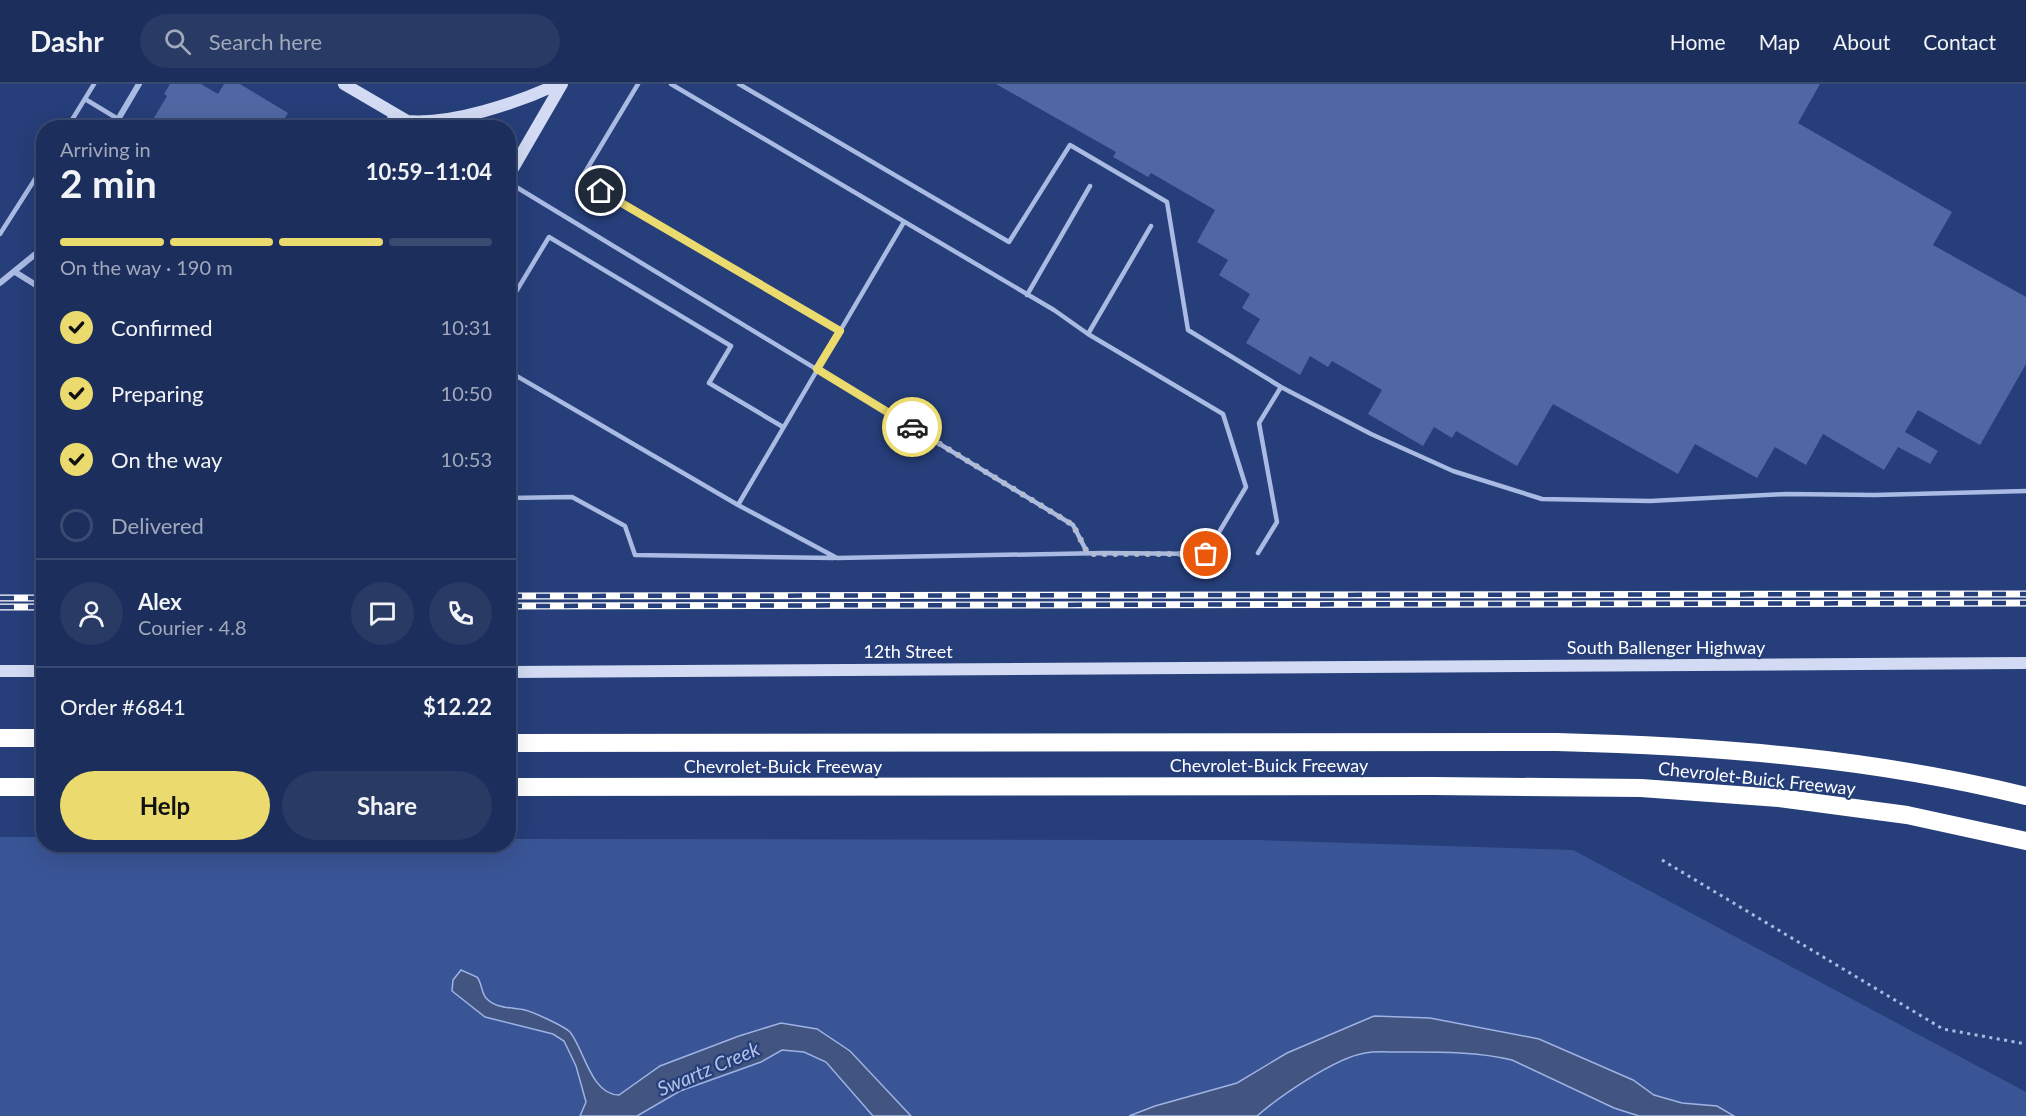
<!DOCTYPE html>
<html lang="en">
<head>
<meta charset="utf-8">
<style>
	:root { --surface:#1c2e5b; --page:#293a64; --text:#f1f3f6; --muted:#a0a8bb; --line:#3a4a71; --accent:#ebdb6f }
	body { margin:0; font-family:Lato,sans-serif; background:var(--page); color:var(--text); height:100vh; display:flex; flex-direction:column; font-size:22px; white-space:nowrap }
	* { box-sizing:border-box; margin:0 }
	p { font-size:20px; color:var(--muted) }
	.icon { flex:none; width:33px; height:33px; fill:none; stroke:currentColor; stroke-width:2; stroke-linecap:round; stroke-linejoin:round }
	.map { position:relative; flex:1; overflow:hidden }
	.details { position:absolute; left:36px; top:36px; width:480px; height:732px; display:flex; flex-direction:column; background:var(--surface); border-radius:24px; box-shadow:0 6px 24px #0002,0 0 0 2px var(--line) }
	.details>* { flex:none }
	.pin { position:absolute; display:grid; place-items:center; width:51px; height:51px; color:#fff; margin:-26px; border:3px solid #fff; border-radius:50%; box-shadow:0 2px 6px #0007 }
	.courier { position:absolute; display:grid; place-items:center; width:60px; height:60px; margin:-30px; border:4px solid #ebdb6f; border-radius:50%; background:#fff; color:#222; box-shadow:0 2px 8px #0007 }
	.overview em { font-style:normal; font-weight:700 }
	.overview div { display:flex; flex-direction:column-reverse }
	.overview { display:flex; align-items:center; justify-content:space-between; height:102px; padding:0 24px }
	h1 { font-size:39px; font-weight:700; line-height:45px }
	.bar { display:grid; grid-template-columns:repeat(4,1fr); gap:9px 6px; align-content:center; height:72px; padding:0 24px }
	.bar i { height:8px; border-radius:4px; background:var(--line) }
	.bar .selected { background:var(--accent) }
	.bar p { grid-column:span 4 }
	.line { display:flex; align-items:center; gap:15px; padding:0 24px; border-top:2px solid var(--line) }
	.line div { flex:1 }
	.round { display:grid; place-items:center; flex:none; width:63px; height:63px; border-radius:32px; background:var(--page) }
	ol { padding:0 24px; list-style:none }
	li { display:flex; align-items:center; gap:18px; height:66px }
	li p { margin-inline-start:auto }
	li .icon { padding:6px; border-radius:50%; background:var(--accent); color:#111; stroke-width:4 }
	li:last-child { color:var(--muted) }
	li i { width:33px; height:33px; border:3px solid var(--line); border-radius:50% }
	.cta { display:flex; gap:12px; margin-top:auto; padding:12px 24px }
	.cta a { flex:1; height:69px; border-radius:36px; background:var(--accent); color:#111; font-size:24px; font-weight:700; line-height:69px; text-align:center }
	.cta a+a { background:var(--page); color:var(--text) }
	header { display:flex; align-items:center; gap:36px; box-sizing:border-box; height:84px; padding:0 30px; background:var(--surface); border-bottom:2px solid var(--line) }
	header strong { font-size:28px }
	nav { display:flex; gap:33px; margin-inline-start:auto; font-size:21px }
	.search { width:420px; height:54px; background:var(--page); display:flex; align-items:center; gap:15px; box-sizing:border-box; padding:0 21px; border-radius:33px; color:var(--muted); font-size:22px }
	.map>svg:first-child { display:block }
	.green { fill:#3a5596 }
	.water { fill:#425480; stroke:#9eb3e4; stroke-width:1.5 }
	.building { fill:#4f67a2 }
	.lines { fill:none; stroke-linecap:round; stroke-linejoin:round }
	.path { stroke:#a9bae3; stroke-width:3; stroke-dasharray:3 4.5; stroke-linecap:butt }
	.lane { stroke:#a9bae3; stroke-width:4.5 }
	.street { stroke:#a9bae3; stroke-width:6 }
	.secondary { stroke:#d2dbf3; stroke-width:12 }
	.highway { stroke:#fff; stroke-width:18 }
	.rail-casing { stroke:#fff; stroke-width:7 }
	.rail { stroke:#263e79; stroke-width:4.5; stroke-dasharray:14; stroke-linecap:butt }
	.done { stroke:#b3bbd0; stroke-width:6; stroke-dasharray:0 10.8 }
	.route { stroke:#ebdb6f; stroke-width:8 }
	.labels { text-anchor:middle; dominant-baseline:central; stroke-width:4.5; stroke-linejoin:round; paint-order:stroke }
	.street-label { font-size:18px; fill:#fff; stroke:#263e79 }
	.water-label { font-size:20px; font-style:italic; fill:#b4c5eb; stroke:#263e79 }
</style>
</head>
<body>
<header>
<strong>Dashr</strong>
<div class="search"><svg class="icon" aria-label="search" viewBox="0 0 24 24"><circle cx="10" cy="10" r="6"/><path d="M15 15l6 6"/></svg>Search here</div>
<nav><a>Home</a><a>Map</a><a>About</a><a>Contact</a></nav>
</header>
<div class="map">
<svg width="2026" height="1032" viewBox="0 0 2026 1032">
	<rect width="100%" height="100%" fill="#263e79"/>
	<path class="green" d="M0,753h43l1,7h464l1,-5 749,1 315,10 453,242v24h-2026z"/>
	<path class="water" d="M461,886l16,7c5,6 4,15 9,21 10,11 25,9 39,12 8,2 39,16 45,22 14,17 21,63 49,63l41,-29 79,-30 42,-13 36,6 33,22 61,65h-38l-47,-54 -22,-10 -22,-2 -21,12 -81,29 -43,25h-57l6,-14 -10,-36 -12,-25 -11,-7 -68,-17 -33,-26 1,-11z
		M1374,932l56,2 109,21 94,41 21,15 28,8 35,3 17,10h-95l-25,-8 -102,-48c-35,-9 -79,-8 -115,-8 -10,0 -22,-1 -32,1 -30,5 -85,43 -108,63h-128l26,-10 82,-23 50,-30z"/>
	<path class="building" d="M170,0h31l17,10 6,-10h16l48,29 -9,15h-131l19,-32 -3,-2z
		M996,0h824l-22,39 154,89 -19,33 93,52v67l-46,81 -62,-35 -13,22 33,19 -8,13 -32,-17 -14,23 -61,-36 -17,31 -31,-18 -18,31 -62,-34 -17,30 -125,-70 -36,62 -61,-35 -4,7 -18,-11 -11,19 -55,-32 14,-24 -50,-29 -4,6 -18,-11 -10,19 -54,-32 14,-24 -18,-11 8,-14 -31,-19 9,-15 -31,-18 18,-32 -64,-37 -3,4 -35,-20 3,-5z"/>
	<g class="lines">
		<path class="path" d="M1662,776l281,169 83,15"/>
		<path class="lane" d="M638,0l-57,95 259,152
			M671,0l383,226 34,24
			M739,0l270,158 61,-97 97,57 21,128 93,57 90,47 82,37 89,28 108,2 136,-7 89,1 151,-4
			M85,15l48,29
			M67,44l27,-44
			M388,44l2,-14
			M508,98l565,343 15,29
			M0,150l44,-69
			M1027,211l63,-109
			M508,221l41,-68 182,109 -22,37 74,44
			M508,287l230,134 99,53 267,-5 102,1 40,-67 -23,-73 -135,-80 63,-108
			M508,414l64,-1 53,29 10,29 199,3
			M738,421l166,-283
			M1258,469l19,-31 -18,-99 22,-36"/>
		<path class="street" d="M113,44l26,-44
			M15,188l29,18
			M0,199l44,-36"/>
		<path class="secondary" d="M344,0l70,41
			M407,37c45,4 110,-18 151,-37
			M508,93l54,-93
			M0,587h44
			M508,588l1518,-9"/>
		<path class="highway" d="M0,654h44
			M508,659l1049,-1c158,4 315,16 469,54
			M0,703h44
			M508,703l925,-1 208,2 138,10 128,17 119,26"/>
		<g class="rail-casing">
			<path id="rail" d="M508,512l1518,-2
				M0,514h44
				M508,522l1518,-3
				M0,523h44"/>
		</g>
		<use href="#rail" class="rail"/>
	</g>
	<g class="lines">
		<path class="done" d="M912,343l161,98 15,29h118"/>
		<path class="route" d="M601,107l239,140 -23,38 95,58"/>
	</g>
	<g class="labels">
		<g class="street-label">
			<text x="1666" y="563">South Ballenger Highway</text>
			<text x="908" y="567">12th Street</text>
			<text x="1269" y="681">Chevrolet-Buick Freeway</text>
			<text x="783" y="682">Chevrolet-Buick Freeway</text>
			<text transform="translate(1757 694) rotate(6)">Chevrolet-Buick Freeway</text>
		</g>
		<g class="water-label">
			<text transform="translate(708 984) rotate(-23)">Swartz Creek</text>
		</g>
	</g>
</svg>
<div class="pin" style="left:1206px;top:470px;background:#ea580c"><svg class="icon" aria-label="bag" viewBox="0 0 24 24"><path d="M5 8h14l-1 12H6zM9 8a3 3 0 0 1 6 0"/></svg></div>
<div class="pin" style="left:601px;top:107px;background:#1f2937"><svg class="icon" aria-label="home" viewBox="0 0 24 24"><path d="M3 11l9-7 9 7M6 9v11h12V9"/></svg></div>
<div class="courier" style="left:912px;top:343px"><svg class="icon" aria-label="car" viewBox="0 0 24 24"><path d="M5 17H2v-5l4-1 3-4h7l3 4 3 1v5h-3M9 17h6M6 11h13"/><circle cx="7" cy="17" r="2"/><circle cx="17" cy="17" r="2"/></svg></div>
<section class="details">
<div class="overview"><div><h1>2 min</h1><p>Arriving in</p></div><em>10:59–11:04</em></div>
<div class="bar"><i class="selected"></i><i class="selected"></i><i class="selected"></i><i></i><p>On the way · 190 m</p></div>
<ol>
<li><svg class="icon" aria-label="check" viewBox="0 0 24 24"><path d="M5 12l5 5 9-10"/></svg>Confirmed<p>10:31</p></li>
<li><svg class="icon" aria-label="check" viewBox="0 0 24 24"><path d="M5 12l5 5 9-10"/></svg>Preparing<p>10:50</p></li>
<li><svg class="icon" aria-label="check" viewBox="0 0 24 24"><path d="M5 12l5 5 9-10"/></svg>On the way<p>10:53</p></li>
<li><i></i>Delivered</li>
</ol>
<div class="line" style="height:108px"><a class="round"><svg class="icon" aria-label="person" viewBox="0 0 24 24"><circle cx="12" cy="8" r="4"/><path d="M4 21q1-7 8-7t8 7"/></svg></a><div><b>Alex</b><p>Courier · 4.8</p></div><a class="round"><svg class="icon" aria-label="chat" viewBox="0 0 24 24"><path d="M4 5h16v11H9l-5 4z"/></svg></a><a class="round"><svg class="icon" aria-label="phone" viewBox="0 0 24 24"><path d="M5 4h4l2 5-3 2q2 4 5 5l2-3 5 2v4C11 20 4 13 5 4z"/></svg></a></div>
<div class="line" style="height:78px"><div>Order #6841</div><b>$12.22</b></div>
<div class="cta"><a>Help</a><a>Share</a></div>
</section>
</div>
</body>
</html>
